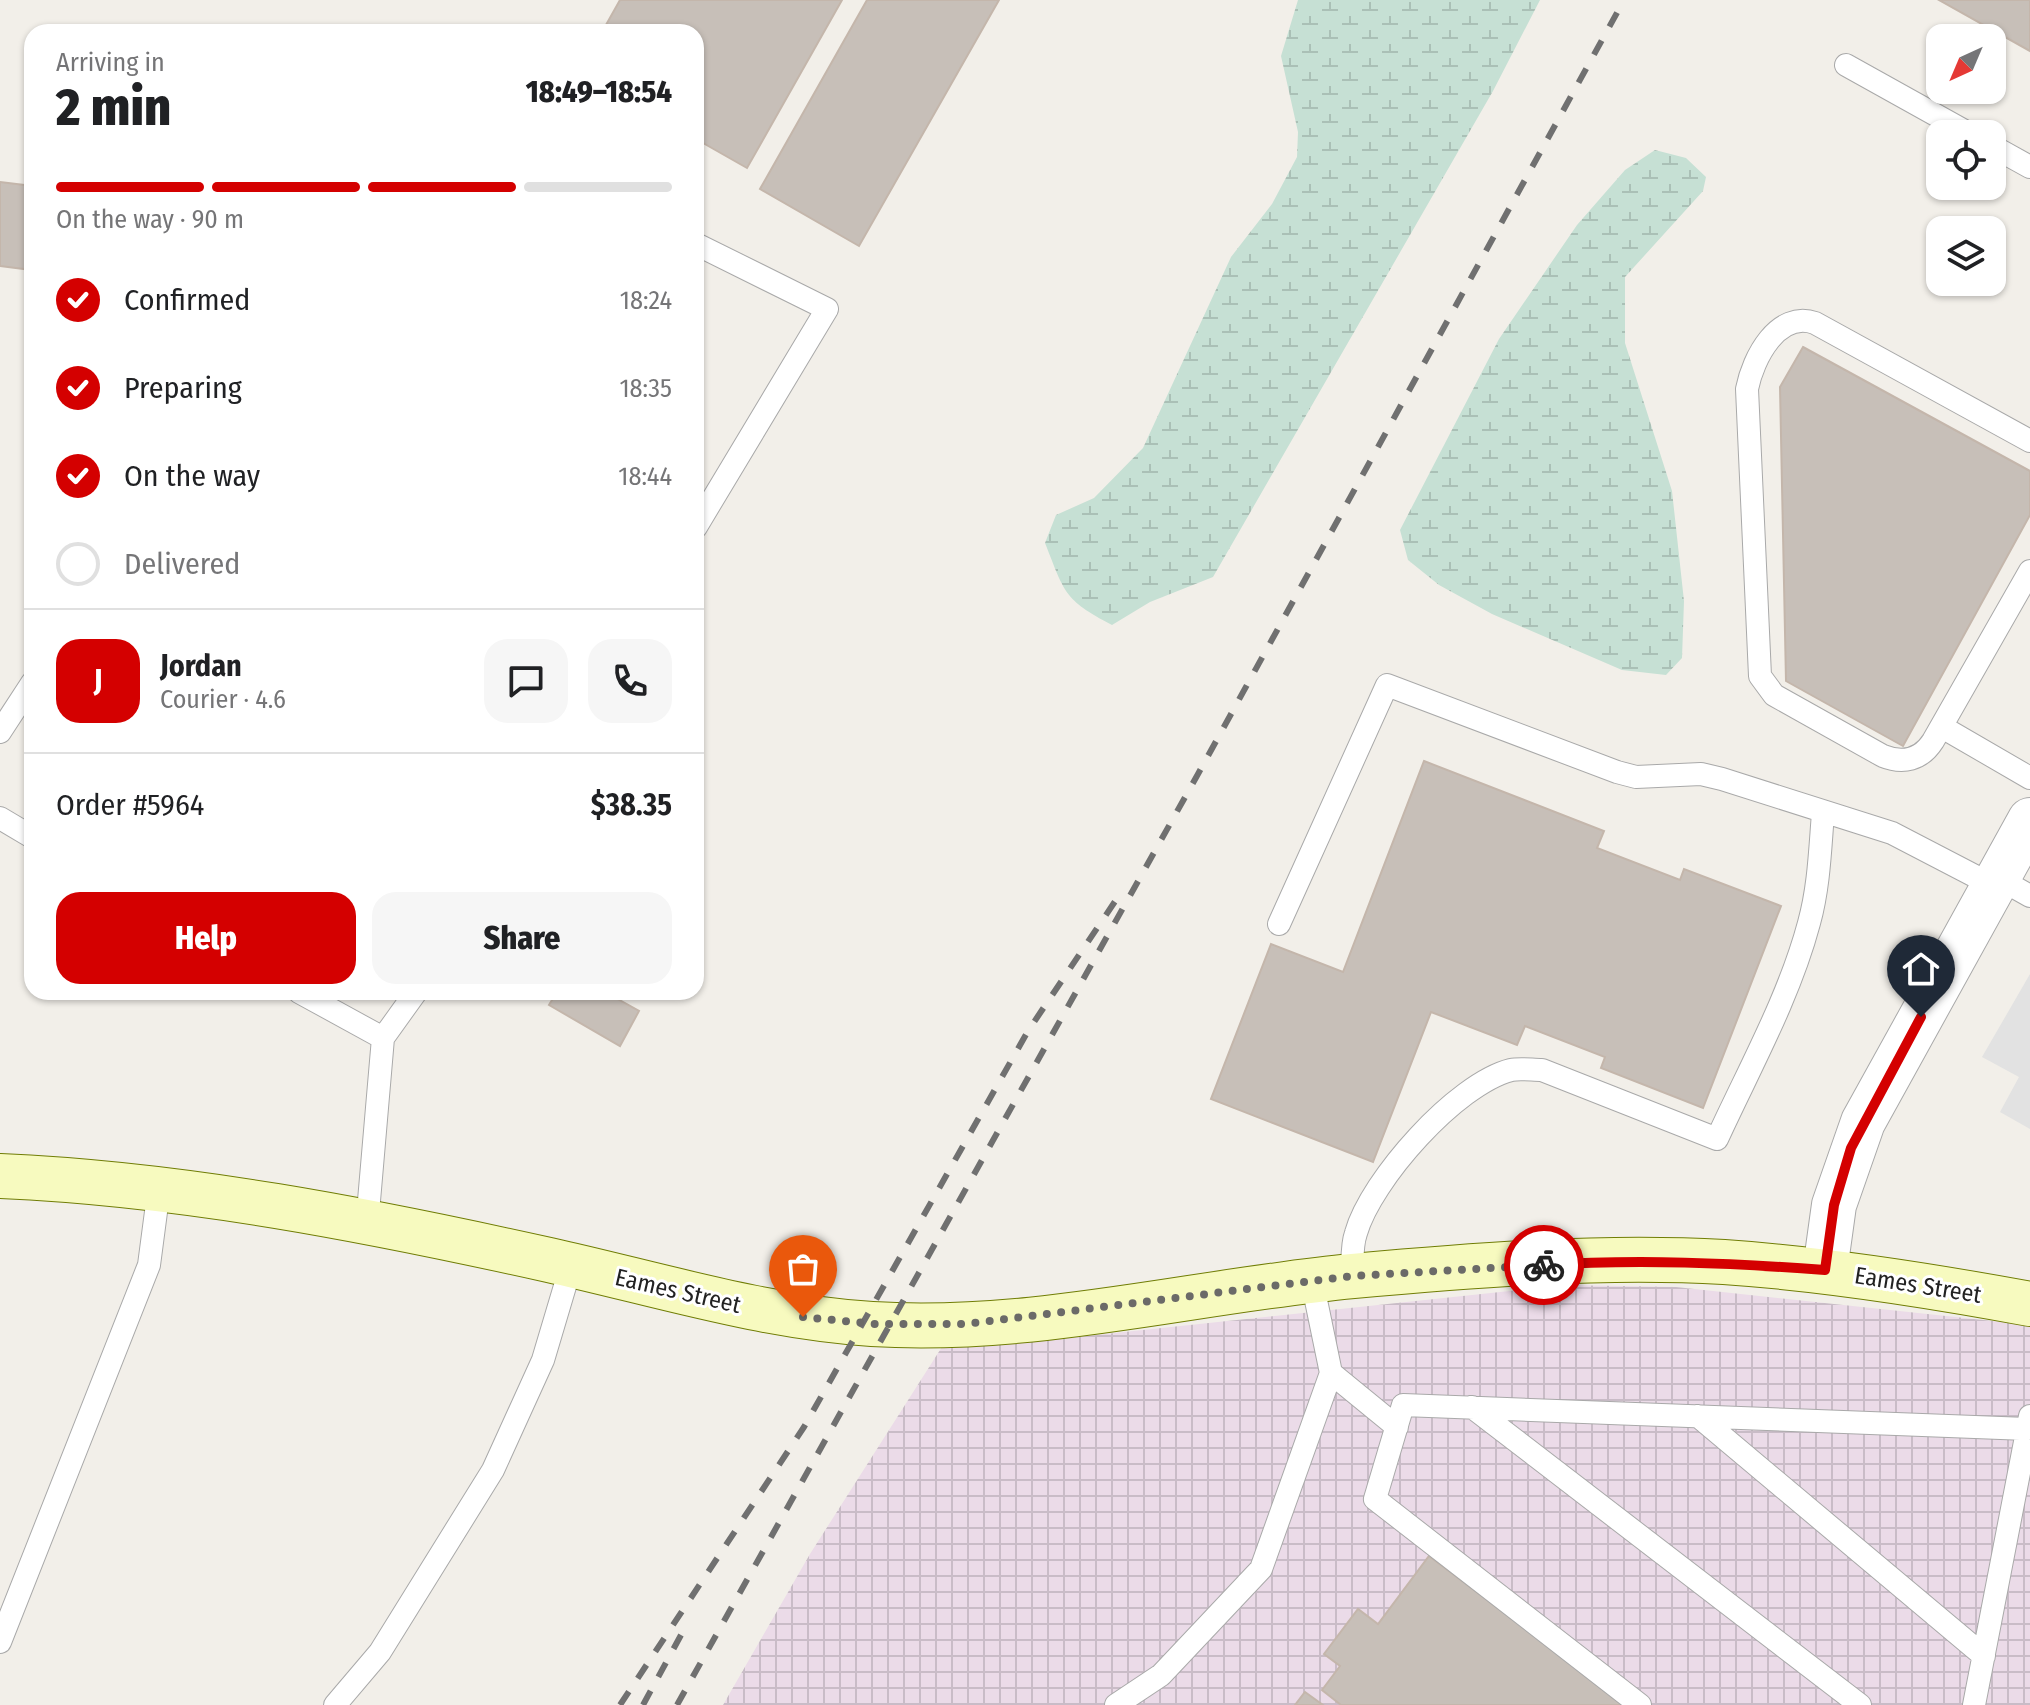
<!DOCTYPE html>
<html lang="en">
<head>
<meta charset="utf-8">
<style>
	:root { --surface:#fff; --page:#f6f6f6; --text:#202124; --muted:#757577; --line:#e0e0e0; --accent:#d40000 }
	body { margin:0; font-family:"Fira Sans Condensed",sans-serif; background:var(--page); color:var(--text); height:100vh; display:flex; flex-direction:column; font-size:30px; white-space:nowrap }
	* { box-sizing:border-box; margin:0 }
	p { font-size:26px; color:var(--muted) }
	.icon { flex:none; width:44px; height:44px; fill:none; stroke:currentColor; stroke-width:2; stroke-linecap:round; stroke-linejoin:round }
	.map { position:relative; flex:1; overflow:hidden }
	.panel { position:absolute; left:24px; top:24px; width:680px; height:976px; display:flex; flex-direction:column; background:var(--surface); border-radius:24px; box-shadow:0 2px 6px #0004 }
	.panel>* { flex:none }
	.needle { width:52px; rotate:224deg }
	.tools { position:absolute; left:1926px; top:24px; display:grid; gap:16px }
	.tools a { display:grid; place-items:center; width:80px; height:80px; border-radius:16px; background:var(--surface); box-shadow:0 2px 6px #0004; font-size:40px }
	.pin { position:absolute; display:grid; place-items:center; width:68px; height:68px; color:#fff; margin:-82px -34px; border-radius:50% 50% 50% 0; rotate:-45deg; box-shadow:0 0 8px #0007 }
	.pin .icon { rotate:45deg }
	.courier { position:absolute; display:grid; place-items:center; width:80px; height:80px; margin:-40px; border:6px solid #d40000; border-radius:50%; background:#fff; color:#222; box-shadow:0 2px 10px #0007 }
	.headline em { font-style:normal; font-weight:800 }
	.headline div { display:flex; flex-direction:column-reverse }
	.headline { display:flex; align-items:center; justify-content:space-between; height:136px; padding:0 32px }
	h1 { font-size:52px; font-weight:800; line-height:60px }
	.bar { display:grid; grid-template-columns:repeat(4,1fr); gap:12px 8px; align-content:center; height:96px; padding:0 32px }
	.bar i { height:10px; border-radius:6px; background:var(--line) }
	.bar .current { background:var(--accent) }
	.bar p { grid-column:span 4 }
	.line { display:flex; align-items:center; gap:20px; padding:0 32px; border-top:2px solid var(--line) }
	.line div { flex:1 }
	.round { display:grid; place-items:center; flex:none; width:84px; height:84px; border-radius:24px; background:var(--page) }
	ol { padding:0 32px; list-style:none }
	li { display:flex; align-items:center; gap:24px; height:88px }
	li p { margin-inline-start:auto }
	li .icon { padding:8px; border-radius:50%; background:var(--accent); color:#fff; stroke-width:4 }
	li:last-child { color:var(--muted) }
	li i { width:44px; height:44px; border:4px solid var(--line); border-radius:50% }
	.button { display:flex; gap:16px; margin-top:auto; padding:16px 32px }
	.button a { flex:1; height:92px; border-radius:24px; background:var(--accent); color:#fff; font-size:32px; font-weight:800; line-height:92px; text-align:center }
	.button a+a { background:var(--page); color:var(--text) }
	.map>svg:first-child { display:block }
	.industrial { fill:url(#industrial-grid) }
	.wetland { fill:url(#wetland-marsh) }
	.parking { fill:#e2e2e2 }
	.building { fill:#c7bfb8; stroke:#c4b6ab; stroke-width:2 }
	.lines { fill:none; stroke-linecap:round; stroke-linejoin:round }
	.lane-casing { stroke:#a9a9a9; stroke-width:24 }
	.street-casing { stroke:#a9a9a9; stroke-width:46 }
	.secondary-casing { stroke:#707d05; stroke-width:46 }
	.lane { stroke:#fff; stroke-width:22 }
	.street { stroke:#fff; stroke-width:44 }
	.secondary { stroke:#f7fabf; stroke-width:44 }
	.rail { stroke:#707070; stroke-width:6; stroke-dasharray:16 16; stroke-linecap:butt }
	.done { stroke:#6b6a68; stroke-width:8; stroke-dasharray:0 14.4 }
	.route { stroke:#d40000; stroke-width:10 }
	.labels { text-anchor:middle; dominant-baseline:central; stroke-width:6; stroke-linejoin:round; paint-order:stroke }
	.street-label { font-size:24px; fill:#222; stroke:#fff }
</style>
</head>
<body>
<div class="map">
<svg width="2030" height="1705" viewBox="0 0 2030 1705">
	<defs>
		<pattern id="industrial-grid" width="8" height="8" patternUnits="userSpaceOnUse" patternTransform="scale(2)"><rect width="8" height="8" fill="#ebdbe8"/><path d="M0 4h8M4 0v8" fill="none" stroke="#c9bcc7"/></pattern>
		<pattern id="wetland-marsh" width="20" height="14" patternUnits="userSpaceOnUse" patternTransform="scale(2)"><rect width="20" height="14" fill="#c6e0d4"/><path d="M1 5h8M5 5V1M11 12h8M15 12V8" fill="none" stroke="#aac0b6"/></pattern>
	</defs>
	<rect width="100%" height="100%" fill="#f2efe9"/>
	<path class="industrial" d="M1565,1285l111,2 354,38v380h-1307l87,-151 137,-215 102,1z"/>
	<path class="wetland" d="M1298,0h242l-47,91 -280,486 -63,25 -38,23c-49,-26 -47,-32 -67,-82l11,-28 38,-17 49,-50 88,-191 41,-53 25,-47 1,-25 -17,-76z
		M1655,150l31,8 20,19 -3,14 -78,86v66l47,148 12,110 -2,57 -16,17 -44,-5 -130,-56 -53,-29 -31,-25 -8,-30 99,-191 78,-114 48,-55z"/>
	<path class="parking" d="M2030,974v155l-30,-17 19,-35 -37,-20z"/>
	<path class="building" d="M620,0h222l-95,168 -51,-29v-107h-94z
		M867,0h132l-140,246 -99,-57z
		M1939,0h91v51z
		M0,182l32,4v84l-32,-4z
		M1803,347l227,124v44l-127,231 -117,-65 -6,-294z
		M1424,761l180,70 -7,17 83,32 4,-11 97,37 -78,202 -102,-40 4,-11 -80,-31 -8,19 -86,-33 -58,150 -162,-63 60,-155 72,28z
		M557,992h48l34,19 -19,35 -71,-41z
		M1429,1556l197,149h-285l-19,-15 18,-24 -16,-12 34,-45 20,15z
		M1305,1692l18,13h-28z"/>
	<g class="lines">
		<g class="lane-casing">
			<path id="lane" d="M1846,65l124,69
				M1992,146l38,21
				M696,244l131,65 -131,218
				M2030,441l-215,-118c-37,-13 -62,35 -68,66l13,287 14,19 109,61c20,8 38,4 50,-15l97,-170
				M1942,727l88,51
				M0,732l32,-49
				M0,818l32,19
				M1998,878l32,18
				M1279,924l108,-239 230,87 19,5 65,-3 21,5 170,54 102,53
				M299,992l84,46 -16,186
				M383,1038l33,-46
				M1352,1276c1,-14 -1,-29 4,-43 15,-53 100,-149 155,-163 9,-2 21,0 31,0l175,69c32,-70 72,-141 92,-216 10,-36 11,-73 14,-110
				M1312,1281l19,92 66,54
				M1472,1407l388,298
				M1698,1416l286,240
				M0,1642l149,-377 10,-76
				M335,1705l45,-53 113,-182 50,-110 28,-94
				M1116,1705l45,-30 100,-106 70,-196
				M1640,1705l-265,-206 28,-94 624,24
				M1974,1705l56,-289"/>
		</g>
		<g class="street-casing">
			<path id="street" d="M1825,1270l9,-65 29,-83 167,-302"/>
		</g>
		<g class="secondary-casing">
			<path id="secondary" d="M0,1176c185,8 369,44 549,84 108,24 213,57 323,64 162,10 322,-33 481,-48 122,-11 249,-21 371,-14 103,7 204,23 306,42"/>
		</g>
		<use href="#lane" class="lane"/>
		<use href="#street" class="street"/>
		<use href="#secondary" class="secondary"/>
		<path class="rail" d="M620,1705l184,-278 224,-396 94,-140
			M643,1705l38,-70
			M677,1705l521,-931 426,-774"/>
	</g>
	<g class="lines">
		<path class="done" d="M803,1317l72,7h91l386,-48 192,-11"/>
		<path class="route" d="M1544,1265c95,-6 187,-2 281,5l9,-65 17,-57 70,-131"/>
	</g>
	<g class="labels">
		<g class="street-label">
			<text transform="translate(1918 1285) rotate(9)">Eames Street</text>
			<text transform="translate(678 1291) rotate(13)">Eames Street</text>
		</g>
	</g>
</svg>
<div class="tools">
<a><svg class="needle" viewBox="-14 -14 28 28"><path d="M0-13l5 13h-10z" fill="#e53935"/><path d="M0 13l5-13h-10z" fill="#757577"/></svg></a>
<a><svg class="icon" aria-label="locate" viewBox="0 0 24 24"><circle cx="12" cy="12" r="6"/><path d="M12 2v4M12 18v4M2 12h4M18 12h4"/></svg></a>
<a><svg class="icon" aria-label="layers" viewBox="0 0 24 24"><path d="M12 4l9 5-9 5-9-5zM3 14l9 5 9-5"/></svg></a>
</div>
<div class="pin" style="left:803px;top:1317px;background:#ea580c"><svg class="icon" aria-label="bag" viewBox="0 0 24 24"><path d="M5 8h14l-1 12H6zM9 8a3 3 0 0 1 6 0"/></svg></div>
<div class="pin" style="left:1921px;top:1017px;background:#1f2937"><svg class="icon" aria-label="home" viewBox="0 0 24 24"><path d="M3 11l9-7 9 7M6 9v11h12V9"/></svg></div>
<div class="courier" style="left:1544px;top:1265px"><svg class="icon" aria-label="bike" viewBox="0 0 24 24"><circle cx="6" cy="16" r="4"/><circle cx="18" cy="16" r="4"/><path d="M6 16l4-8h5l3 8M10 8l3 8H6M13 5h3"/></svg></div>
<section class="panel">
<div class="headline"><div><h1>2 min</h1><p>Arriving in</p></div><em>18:49–18:54</em></div>
<div class="bar"><i class="current"></i><i class="current"></i><i class="current"></i><i></i><p>On the way · 90 m</p></div>
<ol>
<li><svg class="icon" aria-label="check" viewBox="0 0 24 24"><path d="M5 12l5 5 9-10"/></svg>Confirmed<p>18:24</p></li>
<li><svg class="icon" aria-label="check" viewBox="0 0 24 24"><path d="M5 12l5 5 9-10"/></svg>Preparing<p>18:35</p></li>
<li><svg class="icon" aria-label="check" viewBox="0 0 24 24"><path d="M5 12l5 5 9-10"/></svg>On the way<p>18:44</p></li>
<li><i></i>Delivered</li>
</ol>
<div class="line" style="height:144px"><b class="round" style="background:var(--accent);color:#fff">J</b><div><b>Jordan</b><p>Courier · 4.6</p></div><a class="round"><svg class="icon" aria-label="chat" viewBox="0 0 24 24"><path d="M4 5h16v11H9l-5 4z"/></svg></a><a class="round"><svg class="icon" aria-label="phone" viewBox="0 0 24 24"><path d="M5 4h4l2 5-3 2q2 4 5 5l2-3 5 2v4C11 20 4 13 5 4z"/></svg></a></div>
<div class="line" style="height:104px"><div>Order #5964</div><b>$38.35</b></div>
<div class="button"><a>Help</a><a>Share</a></div>
</section>
</div>
</body>
</html>
